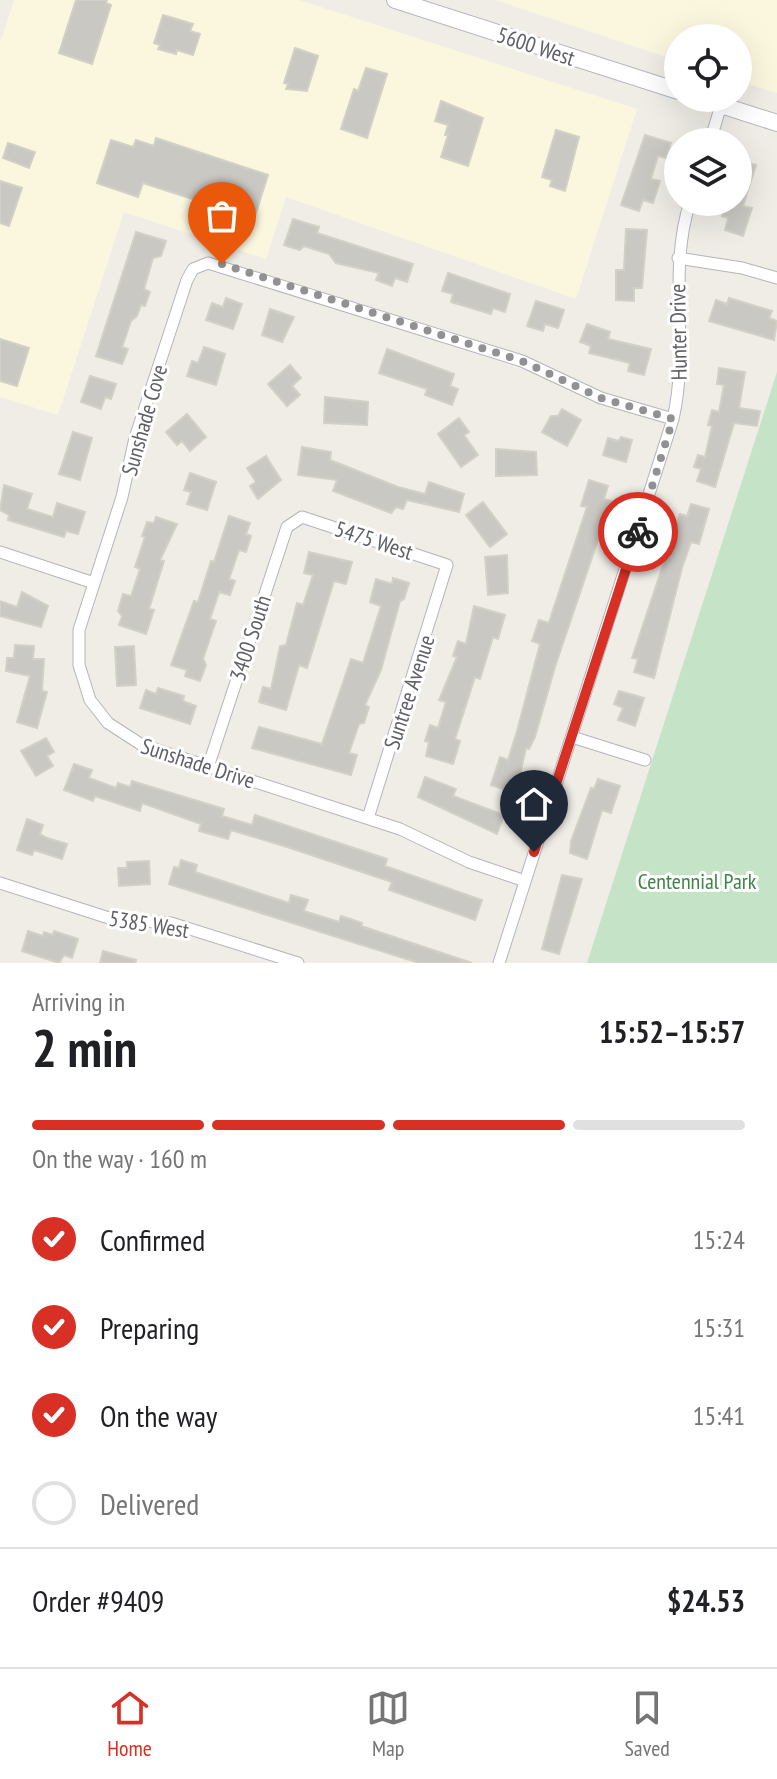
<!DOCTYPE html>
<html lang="en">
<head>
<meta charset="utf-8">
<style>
	:root { --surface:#fff; --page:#f6f6f6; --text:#202124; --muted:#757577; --line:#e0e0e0; --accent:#d93025 }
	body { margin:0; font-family:"PT Sans Narrow",sans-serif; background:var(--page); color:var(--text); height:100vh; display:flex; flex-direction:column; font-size:30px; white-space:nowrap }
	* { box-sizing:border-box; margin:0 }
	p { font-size:26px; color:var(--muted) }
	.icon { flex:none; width:44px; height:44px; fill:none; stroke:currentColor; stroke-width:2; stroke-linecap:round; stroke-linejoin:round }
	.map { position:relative; height:963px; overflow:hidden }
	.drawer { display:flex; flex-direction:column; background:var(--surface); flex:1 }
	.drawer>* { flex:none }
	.buttons { position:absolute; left:664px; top:24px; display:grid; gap:16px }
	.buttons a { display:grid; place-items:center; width:88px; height:88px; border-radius:50%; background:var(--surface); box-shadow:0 8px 32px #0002; font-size:40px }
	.pin { position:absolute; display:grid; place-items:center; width:68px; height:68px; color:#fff; margin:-82px -34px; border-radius:50% 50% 50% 0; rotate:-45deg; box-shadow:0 0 8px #0007 }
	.pin .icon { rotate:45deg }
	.courier { position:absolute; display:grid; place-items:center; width:80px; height:80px; margin:-40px; border:6px solid #d93025; border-radius:50%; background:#fff; color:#222; box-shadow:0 2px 10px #0007 }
	.head em { font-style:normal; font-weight:800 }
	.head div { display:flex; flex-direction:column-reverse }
	.head { display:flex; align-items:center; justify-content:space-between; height:136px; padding:0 32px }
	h1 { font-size:52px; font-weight:800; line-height:60px }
	.bar { display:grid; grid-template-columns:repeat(4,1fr); gap:12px 8px; align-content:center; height:96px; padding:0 32px }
	.bar i { height:10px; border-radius:6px; background:var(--line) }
	.bar .active { background:var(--accent) }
	.bar p { grid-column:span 4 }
	.line { display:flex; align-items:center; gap:20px; padding:0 32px; border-top:2px solid var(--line) }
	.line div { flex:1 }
	ol { padding:0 32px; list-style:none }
	li { display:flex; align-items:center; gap:24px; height:88px }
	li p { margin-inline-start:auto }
	li .icon { padding:8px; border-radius:50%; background:var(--accent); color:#fff; stroke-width:4 }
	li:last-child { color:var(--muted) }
	li i { width:44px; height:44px; border:4px solid var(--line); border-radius:50% }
	.menu { display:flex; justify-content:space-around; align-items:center; height:112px; border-top:2px solid var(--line); background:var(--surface); font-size:22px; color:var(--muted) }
	.menu a { display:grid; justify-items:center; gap:4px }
	.menu .active { color:var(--accent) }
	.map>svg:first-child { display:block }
	.commercial { fill:#fbf7df }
	.green { fill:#c5e4c7 }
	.building { fill:#cac8c2; stroke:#d3d0c5; stroke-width:2 }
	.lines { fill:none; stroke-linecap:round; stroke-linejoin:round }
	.street-casing { stroke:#b3b5ba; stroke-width:13 }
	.secondary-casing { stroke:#b5b7bc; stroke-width:18 }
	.street { stroke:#fff; stroke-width:11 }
	.secondary { stroke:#fff; stroke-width:16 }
	.done { stroke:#919192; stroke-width:8; stroke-dasharray:0 14.4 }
	.route { stroke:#d93025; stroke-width:10 }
	.labels { text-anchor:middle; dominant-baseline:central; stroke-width:6; stroke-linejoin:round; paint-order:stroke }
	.street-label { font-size:22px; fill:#5e6065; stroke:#fff }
	.park-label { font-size:22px; fill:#3d8446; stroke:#fff }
</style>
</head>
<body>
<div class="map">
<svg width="777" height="963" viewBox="0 0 777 963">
	<rect width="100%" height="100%" fill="#efede6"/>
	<path class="commercial" d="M14,0h285l338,109 -61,190 -290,-102 -20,62 -142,-47 -66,203 -58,-18v-354z
		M495,0h282v93l-39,-12v-43h-60v23z"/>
	<path class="green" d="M777,372v591h-190z"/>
	<path class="building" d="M76,0h31l-1,3 5,2 -19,59 -33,-11z
		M163,15l30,9 -3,7 10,3 -7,21 -16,-5 -1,4 -18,-5 2,-4 -6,-2z
		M295,48l23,8 -11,35 -21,-2 2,-5 -4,-1z
		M366,68l21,6 -20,64 -26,-9 13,-40 4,2z
		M441,101l42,17 -15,48 -27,-9 7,-22h-3l3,-10 -13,-4z
		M556,130l23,7 -14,54 -15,-5 2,-6 -10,-3z
		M645,135l26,8 -5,15 -8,-2 -7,23 9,2 -7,22 -10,-3 -4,11 -18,-6z
		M156,138l112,37 -14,44 -111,-36 -5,14 -41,-14 14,-43 22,7 3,-7 18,6z
		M8,143l27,9 -6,16 -26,-10z
		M738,160l18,5 -13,41 9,2 -9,28 -18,-6 3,-12 -6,-2 4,-14h12z
		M0,181l22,7 -13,38 -9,-3z
		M293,219l26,8 -2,6 96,31 -6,18 -12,-4 -3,8 -16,-6 3,-7 -43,-10 -7,-9 -25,-8 -4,4 -16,-5z
		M626,229l21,1 -5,58h-8v13l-18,-1v-30h8z
		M136,232l30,9 -5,15 -8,2 -9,31 6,3 -5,14 -4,-1 -4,11 -6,5 -9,26 6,2 -6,15 -26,-8z
		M448,273l62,21 -5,18 -12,-4 -2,6 -40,-12 2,-8 -11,-3z
		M226,298l16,6 -9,25 -27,-9 6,-17 11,4z
		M729,298l43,13 -3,7 8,3 -3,19 -65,-19 7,-21 11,4z
		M536,301l28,9 -6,18 -13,-4 -2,7 -16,-5z
		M270,309l24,8 -12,25 -20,-7z
		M587,324l23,8 -2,7 43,10 -7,26 -16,-4 2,-8 -41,-10 2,-7 -11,-4z
		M0,339l29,9 -12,38 -17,-5z
		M204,347l21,7 -9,31 -29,-9 5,-15 6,2z
		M387,349l67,25 -4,12 8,3 -6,16 -27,-10 2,-6 -48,-16z
		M290,365l11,13 -9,8 8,9 -13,11 -19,-22z
		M719,368l26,4 -6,36 21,3 -3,15 -23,-3 -19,64 -18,-6 4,-12 -7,-2 4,-12 7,2 7,-31 -4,-1 4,-15 7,2 5,-27 -7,-1z
		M90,376l26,8 -5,15 -6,-2 -4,12 -20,-7z
		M325,397l43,5 -1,23 -43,-2z
		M562,409l19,11 -14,26 -25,-14 9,-16h7z
		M187,414l19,23 -16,14 -8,-10 -5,4 -11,-13z
		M459,418l10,14 -5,3 14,20 -17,12 -23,-33z
		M73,432l19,6 -12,42 -21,-6z
		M621,437l11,3 -6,22 -23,-7 5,-17 11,3z
		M302,447l29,5 -1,8 68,27 27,7 4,-12 35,12 -5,18 -52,-12 -4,9 -7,-2 -5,6 -58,-22 4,-11 -39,-5z
		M496,449l40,3 1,23 -41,1z
		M266,456l15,24 -23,19 -8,-13 6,-4 -9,-14z
		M190,473l26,9 -9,28 -20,-6 4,-12 -7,-2z
		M589,480l19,6 -4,13 7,2 -56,166 -20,70 -6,12 -3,-1 -10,45 -25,-8 9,-28 8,3 9,-29 23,-87 -8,-3 7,-21 10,3 3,-10 35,-106 -6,-1z
		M4,485l28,9 -5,15 26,8 4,-14 28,9 -7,22 -12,-3 -2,6 -56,-17 1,-5 -9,-5z
		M483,502l24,32 -17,13 -24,-32z
		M691,504l18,5 -10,35 -8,-2 -9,26 -28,110 -20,-6 4,-13 -6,-1 48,-144 7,2z
		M229,516l21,7 -4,11 5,2 -5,16 -7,-2 -10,29 6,2 -5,14 -11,-3 -9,27 6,2 -13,38 3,6 -6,16 -15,-5 2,-6 -16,-5 23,-64 4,1 13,-41 3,1z
		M156,517l21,7 -17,36 4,1 -15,48 5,1 -8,24 -27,-9 3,-9 -4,-5 5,-17 8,2 9,-27 -5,-2 10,-30 -3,-1 5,-14 7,1z
		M309,552l43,10 -6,22 -12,-3 -27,87 -8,-3 -13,45 -27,-8 4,-15 8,2 9,-43 6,-1 11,-42 6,2 10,-30 -9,-2z
		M507,555l1,38 -20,2 -3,-38z
		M393,578l16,5 -5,16 -4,2 -19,69 -16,35 4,2 -5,16 -5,1 -10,29 8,2 -6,20 -99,-27 7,-21 63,17 29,-85 12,4 18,-57 -11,-4 6,-23 16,5z
		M22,592l26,14 -7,21 -41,-11v-15l17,6z
		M474,606l31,9 -7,24 -5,-2 -13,42 -5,-2 -20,62 5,2 -7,23 -27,-8 3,-14 -4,-1 5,-16 8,3 8,-26 -7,-2 18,-43 -4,-1 5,-15 8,3z
		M15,645l19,1 -1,13h11l-2,32 5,1 -10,36 -20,-6 13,-46 -24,-5 1,-13h7z
		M134,646l2,39 -19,1 -2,-39z
		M158,688l26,8 -1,5 13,5 -6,18 -50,-16 6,-18 10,4z
		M619,691l25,7 -9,28 -17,-6 5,-12 -9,-4z
		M46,738l8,14 -7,4 6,10 -17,10 -15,-25z
		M74,764l18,6 -3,8 27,10 2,-5 12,4 2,-6 92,28 -2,7 30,9 3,-10 132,44 -2,7 97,34 -7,20 -86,-30 3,-8 -105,-35 -56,-17 -3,9 -29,-8 2,-7 -59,-21 -2,8 -45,-15 -2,5 -29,-11z
		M425,777l31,12 -3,7 51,19 -7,19 -79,-37z
		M598,779l22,7 -9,27 -9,-3 -15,49 -17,-6 1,-12 20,-53 3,1z
		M27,819l16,6 -3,9 7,4 20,6 -5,15 -28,-9 -2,5 -15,-5z
		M181,860l16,5 -2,7 94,31 2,-8 17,5 -4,11 35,11 2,-6 21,7 -1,3 111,37h-53l-250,-79 5,-17 5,1z
		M149,861l1,23 -31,2 -1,-18h9v-6z
		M562,875l20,4 -23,75 -17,-5z
		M28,931l15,5 1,-4 9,3 1,-4 24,8 -6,19 -8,-3 -5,8 -37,-12z
		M103,951l33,9 -1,3h-35z"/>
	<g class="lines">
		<g class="street-casing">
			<path id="street" d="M710,142l11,-37
				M678,258l64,10 35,10
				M0,552l94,31
				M572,737l73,23
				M208,767l79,-240 15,-10 145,48 -79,253
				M525,881l-56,-19 -69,-33 -258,-84 -34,-22 -18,-23 -11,-35v-35l43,-133 13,-59 52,-158 6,-11 15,-6 314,98 79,37 72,21
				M0,883l112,36 59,4 127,40
				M499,963l174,-544c17,-73 -6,-145 17,-217"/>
		</g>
		<g class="secondary-casing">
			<path id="secondary" d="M395,0l283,91
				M699,98l78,25"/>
		</g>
		<use href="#street" class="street"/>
		<use href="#secondary" class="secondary"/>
	</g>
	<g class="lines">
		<path class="done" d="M222,264l300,97 79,37 72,21 -35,113"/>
		<path class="route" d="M534,852l104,-320"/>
	</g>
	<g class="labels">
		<g class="street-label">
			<text transform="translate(536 46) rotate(18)">5600 West</text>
			<text transform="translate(678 332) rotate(-91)">Hunter Drive</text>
			<text transform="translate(144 420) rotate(-74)">Sunshade Cove</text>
			<text transform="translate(374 540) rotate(18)">5475 West</text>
			<text transform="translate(250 638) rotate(-72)">3400 South</text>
			<text transform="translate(409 692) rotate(-72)">Suntree Avenue</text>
			<text transform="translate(198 763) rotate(18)">Sunshade Drive</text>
			<text transform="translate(149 924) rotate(9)">5385 West</text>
		</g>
		<g class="park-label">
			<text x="697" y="881">Centennial Park</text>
		</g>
	</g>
</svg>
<div class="buttons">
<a><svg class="icon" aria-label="locate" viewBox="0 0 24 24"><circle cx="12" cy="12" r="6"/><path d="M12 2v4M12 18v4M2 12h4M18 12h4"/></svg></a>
<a><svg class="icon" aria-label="layers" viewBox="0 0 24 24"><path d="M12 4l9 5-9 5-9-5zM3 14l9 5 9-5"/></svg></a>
</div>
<div class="pin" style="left:222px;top:264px;background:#ea580c"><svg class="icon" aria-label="bag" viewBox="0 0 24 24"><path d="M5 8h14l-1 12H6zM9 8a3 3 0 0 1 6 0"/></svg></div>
<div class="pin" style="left:534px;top:852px;background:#1f2937"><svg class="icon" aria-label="home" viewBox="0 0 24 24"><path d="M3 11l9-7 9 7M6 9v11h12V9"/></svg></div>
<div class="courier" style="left:638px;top:532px"><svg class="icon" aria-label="bike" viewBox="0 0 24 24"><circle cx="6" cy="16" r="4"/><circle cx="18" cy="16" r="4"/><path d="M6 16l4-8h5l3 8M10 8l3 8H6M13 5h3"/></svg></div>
</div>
<section class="drawer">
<div class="head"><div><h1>2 min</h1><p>Arriving in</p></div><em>15:52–15:57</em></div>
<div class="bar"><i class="active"></i><i class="active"></i><i class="active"></i><i></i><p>On the way · 160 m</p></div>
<ol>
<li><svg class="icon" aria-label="check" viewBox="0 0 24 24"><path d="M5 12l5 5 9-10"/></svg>Confirmed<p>15:24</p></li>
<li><svg class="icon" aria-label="check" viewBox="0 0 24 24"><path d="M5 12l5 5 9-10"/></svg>Preparing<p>15:31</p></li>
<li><svg class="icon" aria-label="check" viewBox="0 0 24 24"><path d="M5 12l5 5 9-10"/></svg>On the way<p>15:41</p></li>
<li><i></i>Delivered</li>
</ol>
<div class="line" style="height:104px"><div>Order #9409</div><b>$24.53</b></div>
</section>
<nav class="menu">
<a class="active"><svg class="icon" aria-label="home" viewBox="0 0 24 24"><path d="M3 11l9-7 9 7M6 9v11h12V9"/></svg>Home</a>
<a><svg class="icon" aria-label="map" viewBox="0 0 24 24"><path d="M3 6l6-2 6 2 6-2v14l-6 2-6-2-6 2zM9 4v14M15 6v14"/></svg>Map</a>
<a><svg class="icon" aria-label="saved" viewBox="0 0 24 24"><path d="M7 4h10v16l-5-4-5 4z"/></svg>Saved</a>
</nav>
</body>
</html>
